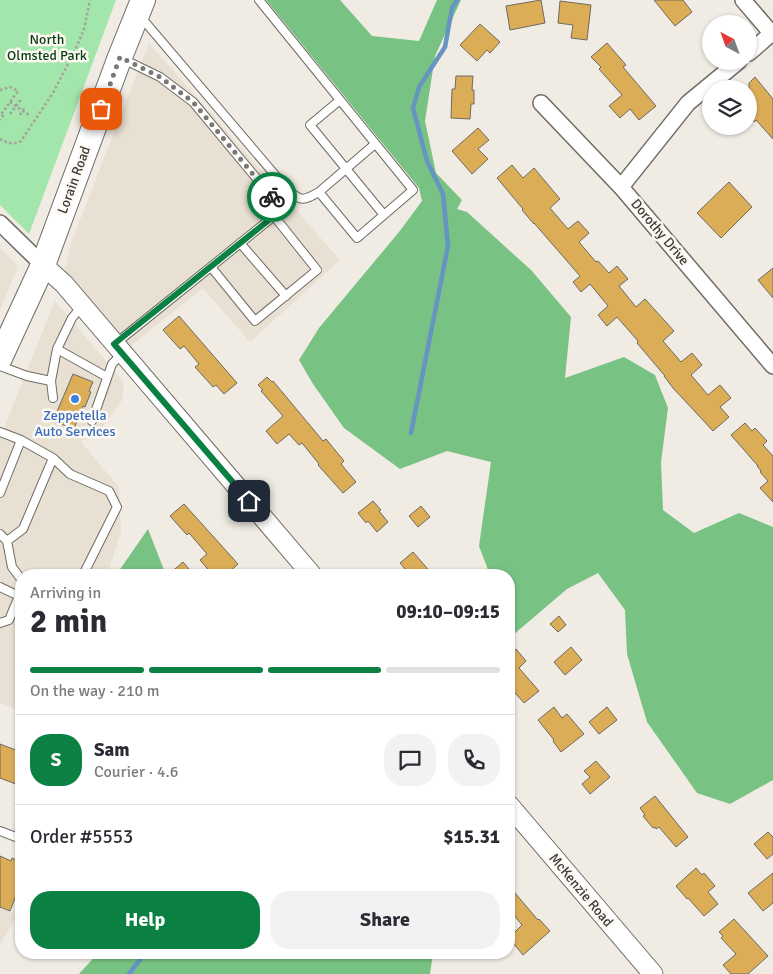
<!DOCTYPE html>
<html lang="en">
<head>
<meta charset="utf-8">
<style>
	:root { --surface:#fff; --page:#f2f2f3; --text:#2b2b33; --muted:#7c7c81; --line:#e1e1e2; --accent:#0b8043 }
	body { margin:0; font-family:Signika,sans-serif; background:var(--page); color:var(--text); height:100vh; display:flex; flex-direction:column; font-size:19px; white-space:nowrap }
	* { box-sizing:border-box; margin:0 }
	p { font-size:16px; color:var(--muted) }
	.icon { flex:none; width:28px; height:28px; fill:none; stroke:currentColor; stroke-width:2; stroke-linecap:round; stroke-linejoin:round }
	.map { position:relative; flex:1; overflow:hidden }
	.drawer { position:absolute; left:15px; top:569px; width:500px; height:390px; display:flex; flex-direction:column; background:var(--surface); border-radius:20px; box-shadow:0 1px 4px #0004 }
	.drawer>* { flex:none }
	.needle { width:32px; rotate:319deg }
	.tools { position:absolute; left:702px; top:15px; display:grid; gap:10px }
	.tools a { display:grid; place-items:center; width:55px; height:55px; border-radius:50%; background:var(--surface); box-shadow:0 1px 4px #0004; font-size:25px }
	.pin { position:absolute; display:grid; place-items:center; width:42px; height:42px; color:#fff; margin:-21px; border-radius:10px; box-shadow:0 2px 8px #0006 }
	.courier { position:absolute; display:grid; place-items:center; width:50px; height:50px; margin:-25px; border:4px solid #0b8043; border-radius:50%; background:#fff; color:#222; box-shadow:0 1px 6px #0007 }
	.head em { font-style:normal; font-weight:700 }
	.head div { display:flex; flex-direction:column-reverse }
	.head { display:flex; align-items:center; justify-content:space-between; height:85px; padding:0 15px }
	h1 { font-size:32px; font-weight:700; line-height:38px }
	.bar { display:grid; grid-template-columns:repeat(4,1fr); gap:8px 5px; align-content:center; height:60px; padding:0 15px }
	.bar i { height:6px; border-radius:4px; background:var(--line) }
	.bar .current { background:var(--accent) }
	.bar p { grid-column:span 4 }
	.line { display:flex; align-items:center; gap:12px; padding:0 15px; border-top:1px solid var(--line) }
	.line div { flex:1 }
	.round { display:grid; place-items:center; flex:none; width:52px; height:52px; border-radius:20px; background:var(--page) }
	.cta { display:flex; gap:10px; margin-top:auto; padding:10px 15px }
	.cta a { flex:1; height:58px; border-radius:20px; background:var(--accent); color:#fff; font-size:20px; font-weight:700; line-height:58px; text-align:center }
	.cta a+a { background:var(--page); color:var(--text) }
	.map>svg:first-child { display:block }
	.built { fill:#e8e0d2 }
	.green { fill:#a2e6ab }
	.forest { fill:#78c283 }
	.lines { fill:none; stroke-linecap:round; stroke-linejoin:round }
	.stream { stroke:#6695c2; stroke-width:4.5 }
	.building { fill:#dbad57; stroke:#6d6a63 }
	.service-casing { stroke:#6f6b65; stroke-width:10 }
	.minor-casing { stroke:#6f6b65; stroke-width:18 }
	.tertiary-casing { stroke:#6f6b65; stroke-width:21 }
	.primary-casing { stroke:#6f6b65; stroke-width:26 }
	.path { stroke:#a4a19b; stroke-width:2.5; stroke-dasharray:2.5 2.5; stroke-linecap:butt }
	.service { stroke:#fff; stroke-width:8 }
	.minor { stroke:#fff; stroke-width:15 }
	.tertiary { stroke:#fff; stroke-width:19 }
	.primary { stroke:#fff; stroke-width:24 }
	.done { stroke:#7a7873; stroke-width:5; stroke-dasharray:0 9 }
	.route { stroke:#0b8043; stroke-width:6 }
	.shop-dot { fill:#3f7fe0; stroke:#fdf9f2; stroke-width:2 }
	.labels { text-anchor:middle; dominant-baseline:central; stroke-width:5; stroke-linejoin:round; paint-order:stroke }
	.park-label { font-size:14px; fill:#043d14; stroke:#fdf9f2 }
	.street-label { font-size:14px; fill:#3b3936; stroke:#fdf9f2 }
	.shop-label { font-size:14px; fill:#366cbe; stroke:#fdf9f2 }
</style>
</head>
<body>
<div class="map">
<svg width="773" height="974" viewBox="0 0 773 974">
	<rect width="100%" height="100%" fill="#f0ece4"/>
	<path class="built" d="M149,43l191,217 -90,82 -47,-54 -71,57 -5,5 -51,-60 -11,-21 6,-26z
		M0,248l18,18 -18,44z
		M55,301l66,78 3,7 -2,14 -13,19 -14,17 -15,5 39,46 2,45 -14,43h-86v136l-21,-8v-265z
		M0,908l18,7 -18,29z"/>
	<path class="green" d="M0,0h116l-87,234 -29,-29z"/>
	<path class="forest" d="M266,0h74l32,36 47,5 18,-41h24l-26,56 -10,65 11,52 26,27 -5,9 10,3 64,58 40,47 -6,61 59,-21 31,18 13,33 -7,54 2,48 31,23 45,-20 34,14v253l-43,24 -33,-11 -50,-71 -20,-68 -2,-44 -27,-37 -31,16 -54,46 -4,-12v-48h-19l-11,-29 12,-84 -44,-11 -47,18 -56,-41 -31,-44 -14,-24 20,-32 80,-96 23,-31 -3,-13z
		M148,529l18,46h-50z
		M98,953v-1l335,1 -3,21h-351z"/>
	<g class="lines">
		<path class="stream" d="M411,433l37,-187 -5,-52 -16,-33 -14,-53 6,-21 26,-40 7,-39 5,-8
			M129,974l17,-22"/>
	</g>
	<path class="building" d="M541,0l4,23 -35,7 -4,-24z
		M654,0h29l9,12 -17,14z
		M560,1l31,4 -4,35 -16,-2 2,-13 -15,-2z
		M480,24l20,18 -10,11 -3,-3 -10,11 -17,-16z
		M607,43l19,22 -3,2 33,39 -17,14 -9,-11 -10,9 -11,-12 13,-11 -23,-26 2,-2 -10,-10z
		M456,76h17l-1,14h2v14h-3l-1,15 -19,-1 1,-29h3z
		M755,77l18,22v40l-17,-19 -2,2 -5,-7v-32z
		M478,128l11,12 -11,9 10,10 -16,15 -20,-23z
		M512,165l11,13 11,-10 26,31 -10,9 18,21 10,-8 11,12 -10,9 17,20 2,-1 11,12 8,-7 11,13 -9,7 17,21 9,-8 29,32 -11,10 18,21 11,-9 10,12 -11,10 17,20 12,-10 11,13 -11,9 9,10 -16,14 -40,-43 -9,-12h1l-28,-33 1,-2 -21,-24 -10,9 -9,-11 10,-9 -18,-22 -9,8 -8,-10 7,-6 -46,-53v1l-12,-14 1,-1 -26,-31z
		M729,182l23,25 -31,31 -24,-25z
		M773,268v30l-15,-18z
		M179,316l58,67 -13,11 -8,-9 -3,2 -18,-20 4,-3 -15,-18 -4,3 -17,-19z
		M73,374l20,8 -4,9 2,1 -6,15 -2,-1 -9,23 -21,-8z
		M267,377l5,5 1,-1 50,60 3,-2 18,22 -3,3 15,18 -13,11 -25,-28 1,-1 -17,-21 -3,2 -10,-11 -12,10 -11,-13 17,-15 -22,-25 2,-1 -5,-5z
		M745,423l7,8 3,-3 12,13 -4,4 10,11v46l-13,-14 8,-7 -8,-9 1,-1 -4,-5h1l-27,-31z
		M373,501l8,9 -2,1 9,11 -11,10 -9,-11 -2,2 -8,-10z
		M184,504l54,60 -12,11h-13l-13,-15 7,-6 -18,-21 -2,2 -17,-19z
		M421,506l9,11 -12,10 -9,-11z
		M413,552l20,23h-35l7,-6 -5,-6z
		M183,562l11,13h-26z
		M559,616l7,9 -8,7 -8,-8z
		M571,647l11,13 -17,15 -11,-13z
		M516,649l10,12 -7,7 20,23 -15,12 -15,-17v-31z
		M554,707l8,11 5,-4 17,20 -23,18 -8,-11 1,-1 -16,-20z
		M607,707l10,13 -18,14 -10,-12z
		M0,744l21,8v34l-21,-8z
		M596,761l14,16 -20,17 -8,-10 8,-7 -6,-6z
		M655,796l33,41 -12,10 -17,-20 -3,2 -1,-2 -2,1 -10,-12 2,-1 -5,-7z
		M768,832l5,5v17l-6,5 -13,-15z
		M0,856l11,5 1,-3 9,4v21l-11,28 -10,-4z
		M696,868l6,7 2,-2 11,13 -7,6 10,12 -14,12 -16,-18 -1,1 -11,-13z
		M773,873v30l-10,8 -15,-18z
		M509,886l29,34 1,-1 11,12 -27,24 -14,-17 13,-13 -13,-16z
		M734,919l34,37 -20,18h-17l-8,-9 13,-11 -15,-16 2,-2 -4,-4z"/>
	<g class="lines">
		<g class="service-casing">
			<path id="service" d="M140,16l147,173c14,13 16,12 32,3l38,46 56,-48 -154,-190
				M123,59l37,18 33,25 79,95 2,19
				M340,100l-30,25 74,90
				M319,192l56,-48
				M240,243l46,53
				M82,306l-10,12 -15,31 50,28
				M115,344l159,-128 43,54 -62,51 -44,-54
				M0,366l27,10 24,5 6,-32
				M51,381l2,17
				M92,421l20,-57 11,-11
				M0,432l21,8 32,18 17,16 39,17 8,16 -34,68
				M0,493l21,-53
				M0,534l7,7 5,26 9,12
				M7,541l16,-12 30,-71
				M0,623l9,-3 10,-24 -19,-9
				M0,831l21,8"/>
		</g>
		<g class="minor-casing">
			<path id="minor" d="M743,0l30,35
				M749,53l23,-20
				M541,103l80,84 152,179
				M621,187l67,-84 51,-42
				M0,223l43,42"/>
		</g>
		<g class="tertiary-casing">
			<path id="tertiary" d="M43,265l21,19 248,291
				M509,805l144,169"/>
		</g>
		<g class="primary-casing">
			<path id="primary" d="M0,358l43,-93 77,-208 23,-57"/>
		</g>
		<path class="path" d="M0,90l10,-3 8,4 -16,22 2,1 -4,6
			M10,102l19,13
			M10,114l12,-16
			M20,115l5,-8
			M0,139c7,4 14,6 21,2l32,-48 24,-47 7,-17 6,-29"/>
		<use href="#service" class="service"/>
		<use href="#minor" class="minor"/>
		<use href="#tertiary" class="tertiary"/>
		<use href="#primary" class="primary"/>
	</g>
	<g class="lines">
		<path class="done" d="M101,109l19,-52 40,20 33,25 79,95"/>
		<path class="route" d="M249,501l-135,-157 160,-128 -2,-19"/>
	</g>
	<circle class="shop-dot" cx="75" cy="399" r="5"/>
	<g class="labels">
		<g class="park-label">
			<text x="47" y="39">North<tspan x="47" dy="16">Olmsted Park</tspan></text>
		</g>
		<g class="street-label">
			<text transform="translate(74 180) rotate(-70)">Lorain Road</text>
			<text transform="translate(660 232) rotate(50)">Dorothy Drive</text>
			<text transform="translate(581 890) rotate(50)">McKenzie Road</text>
		</g>
		<g class="shop-label">
			<text x="75" y="415">Zeppetella<tspan x="75" dy="16">Auto Services</tspan></text>
		</g>
	</g>
</svg>
<div class="tools">
<a><svg class="needle" viewBox="-14 -14 28 28"><path d="M0-13l5 13h-10z" fill="#e53935"/><path d="M0 13l5-13h-10z" fill="#7c7c81"/></svg></a>
<a><svg class="icon" aria-label="layers" viewBox="0 0 24 24"><path d="M12 4l9 5-9 5-9-5zM3 14l9 5 9-5"/></svg></a>
</div>
<div class="pin" style="left:101px;top:109px;background:#ea580c"><svg class="icon" aria-label="bag" viewBox="0 0 24 24"><path d="M5 8h14l-1 12H6zM9 8a3 3 0 0 1 6 0"/></svg></div>
<div class="pin" style="left:249px;top:501px;background:#1f2937"><svg class="icon" aria-label="home" viewBox="0 0 24 24"><path d="M3 11l9-7 9 7M6 9v11h12V9"/></svg></div>
<div class="courier" style="left:272px;top:197px"><svg class="icon" aria-label="bike" viewBox="0 0 24 24"><circle cx="6" cy="16" r="4"/><circle cx="18" cy="16" r="4"/><path d="M6 16l4-8h5l3 8M10 8l3 8H6M13 5h3"/></svg></div>
<section class="drawer">
<div class="head"><div><h1>2 min</h1><p>Arriving in</p></div><em>09:10–09:15</em></div>
<div class="bar"><i class="current"></i><i class="current"></i><i class="current"></i><i></i><p>On the way · 210 m</p></div>
<div class="line" style="height:90px"><b class="round" style="background:var(--accent);color:#fff">S</b><div><b>Sam</b><p>Courier · 4.6</p></div><a class="round"><svg class="icon" aria-label="chat" viewBox="0 0 24 24"><path d="M4 5h16v11H9l-5 4z"/></svg></a><a class="round"><svg class="icon" aria-label="phone" viewBox="0 0 24 24"><path d="M5 4h4l2 5-3 2q2 4 5 5l2-3 5 2v4C11 20 4 13 5 4z"/></svg></a></div>
<div class="line" style="height:65px"><div>Order #5553</div><b>$15.31</b></div>
<div class="cta"><a>Help</a><a>Share</a></div>
</section>
</div>
</body>
</html>
